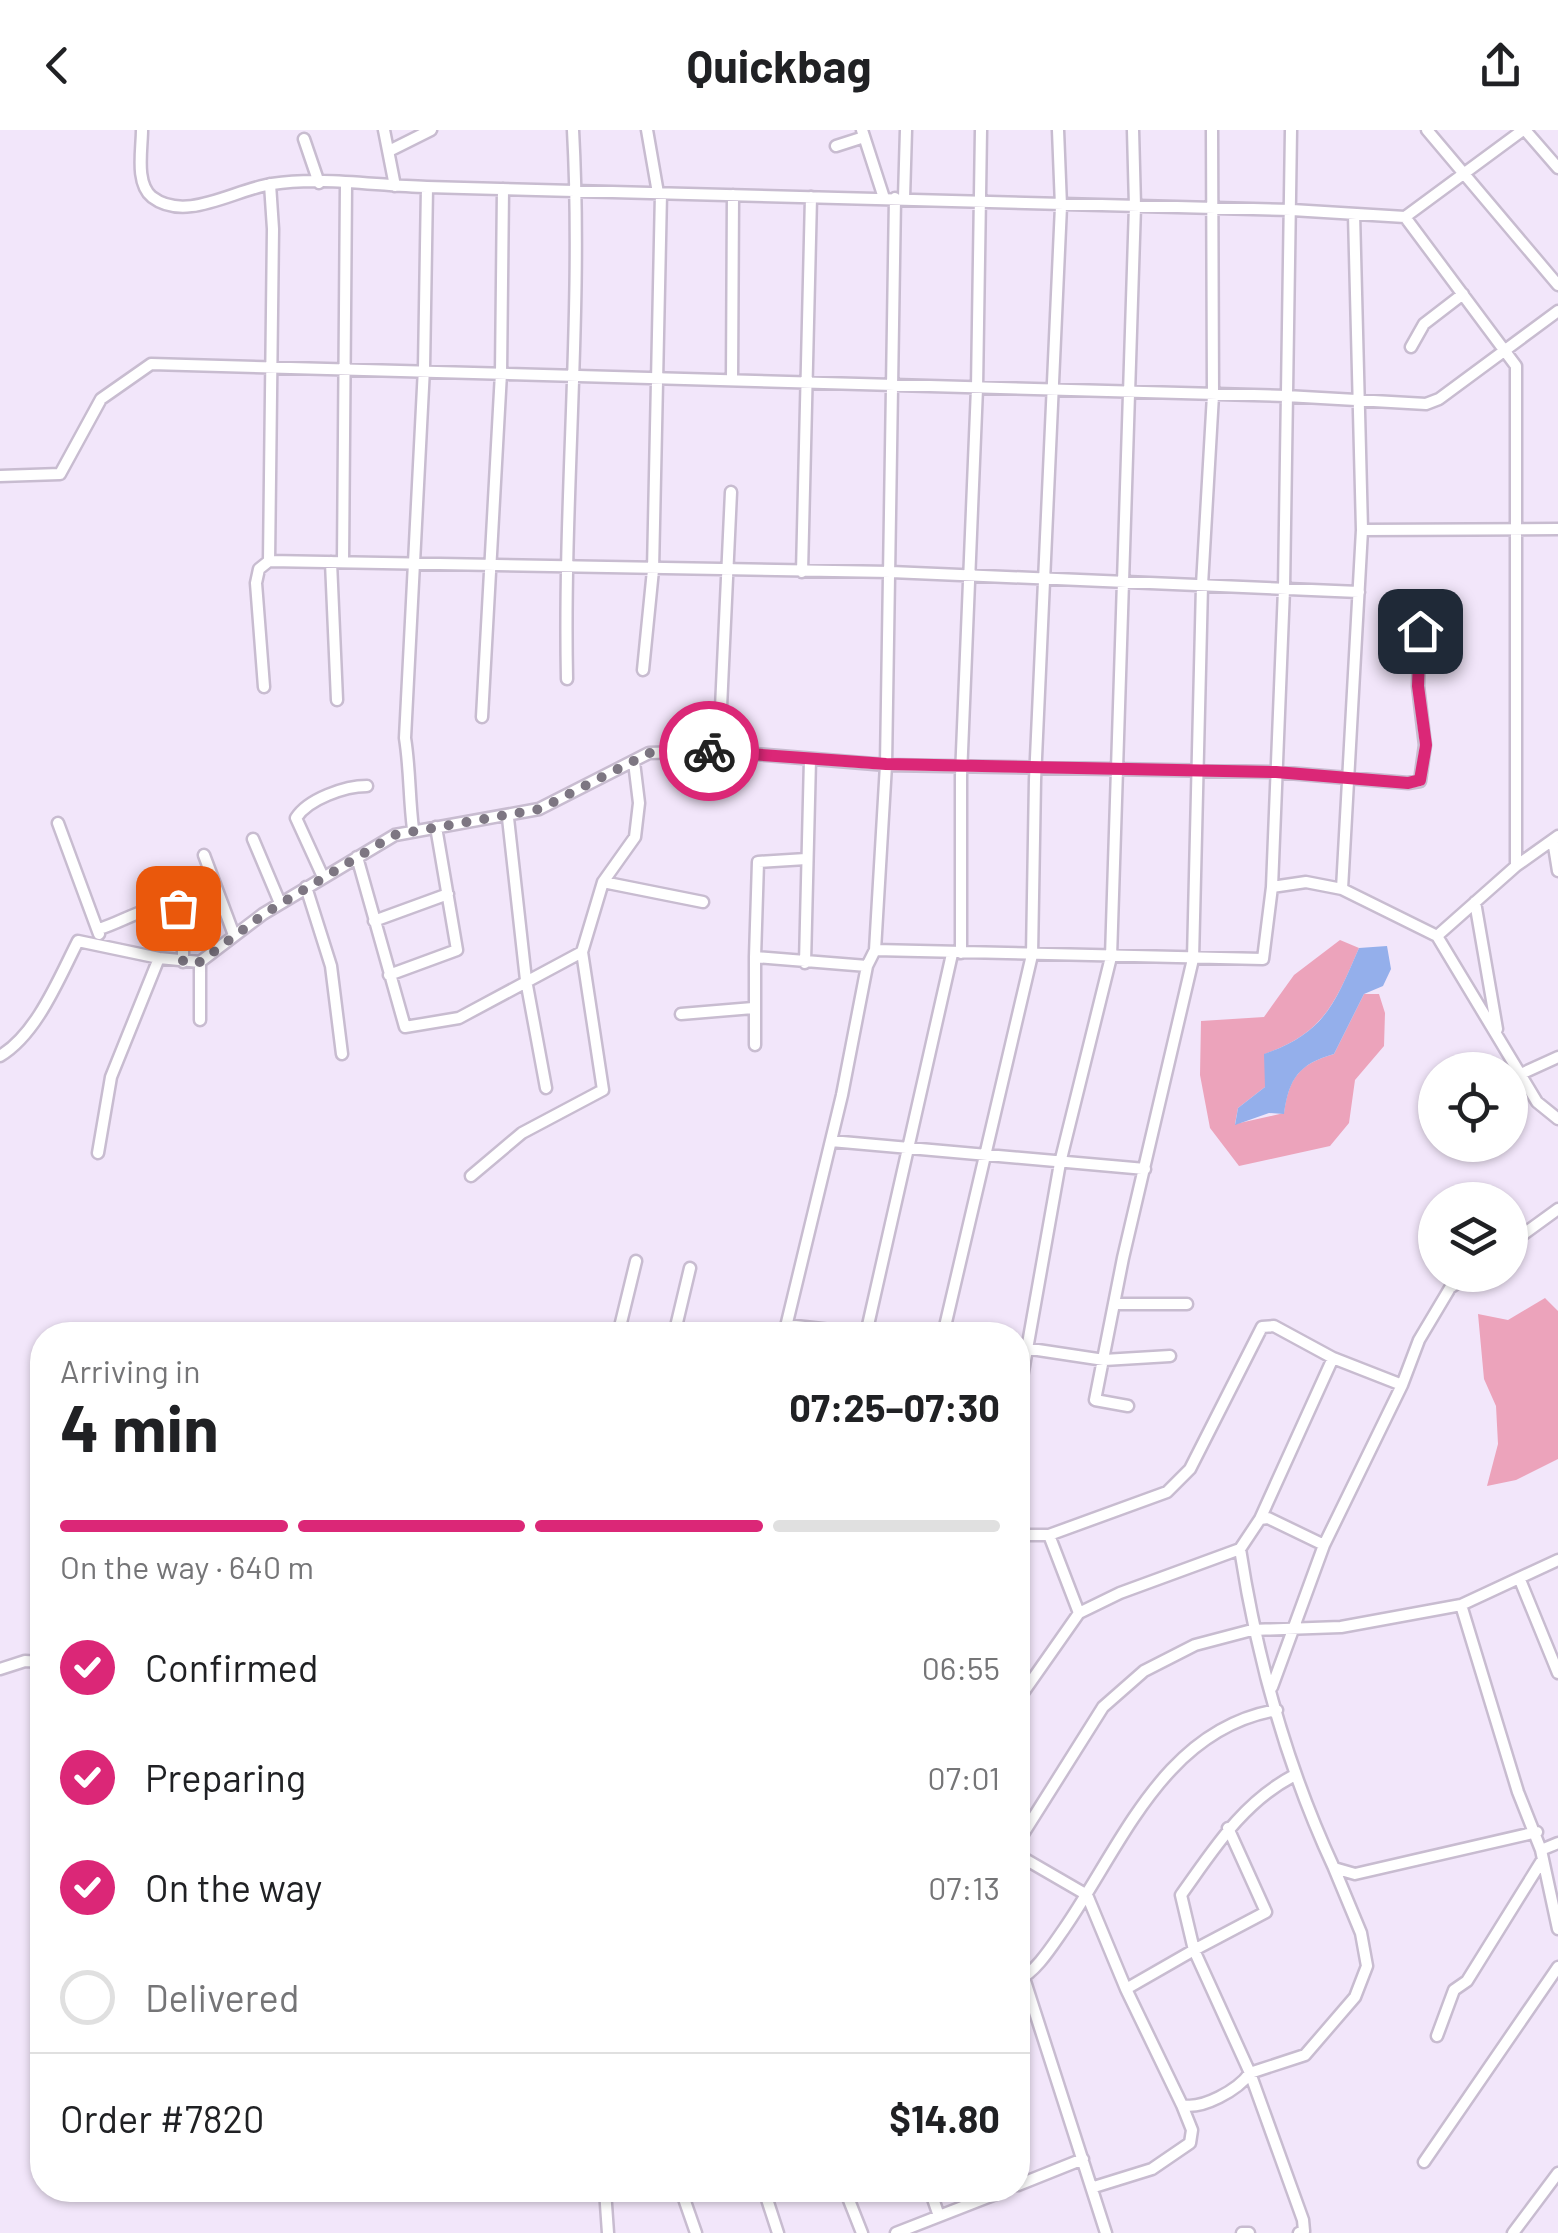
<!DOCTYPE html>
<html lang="en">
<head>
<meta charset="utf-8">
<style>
	:root { --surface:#fff; --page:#f6f6f6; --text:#202124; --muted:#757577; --line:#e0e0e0; --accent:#db2777 }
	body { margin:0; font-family:Barlow,sans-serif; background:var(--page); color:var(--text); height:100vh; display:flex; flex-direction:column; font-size:38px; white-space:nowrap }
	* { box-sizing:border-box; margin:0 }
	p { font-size:32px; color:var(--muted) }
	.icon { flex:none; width:55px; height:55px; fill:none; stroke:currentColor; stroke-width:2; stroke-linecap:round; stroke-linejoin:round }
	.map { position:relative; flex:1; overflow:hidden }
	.details { position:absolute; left:30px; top:1192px; width:1000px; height:880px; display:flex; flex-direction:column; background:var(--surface); border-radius:40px; box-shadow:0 2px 8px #0004 }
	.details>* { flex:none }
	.fabs { position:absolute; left:1418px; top:922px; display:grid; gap:20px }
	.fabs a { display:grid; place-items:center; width:110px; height:110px; border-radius:50%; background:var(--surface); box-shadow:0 2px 8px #0004; font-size:50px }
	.pin { position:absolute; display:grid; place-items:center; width:85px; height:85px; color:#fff; margin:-42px; border-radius:20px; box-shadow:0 5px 15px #0006 }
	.courier { position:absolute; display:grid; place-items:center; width:100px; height:100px; margin:-50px; border:8px solid #db2777; border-radius:50%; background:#fff; color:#222; box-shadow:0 2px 12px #0007 }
	.overview em { font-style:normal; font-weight:700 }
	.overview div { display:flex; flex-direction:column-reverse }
	.overview { display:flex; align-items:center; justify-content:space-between; height:170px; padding:0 30px }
	h1 { font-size:65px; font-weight:700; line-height:75px }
	.bar { display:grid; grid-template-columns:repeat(4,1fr); gap:15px 10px; align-content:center; height:120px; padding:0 30px }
	.bar i { height:12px; border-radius:8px; background:var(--line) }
	.bar .current { background:var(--accent) }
	.bar p { grid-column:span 4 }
	.line { display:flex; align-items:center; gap:25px; padding:0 30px; border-top:2px solid var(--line) }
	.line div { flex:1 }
	ol { padding:0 30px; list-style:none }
	li { display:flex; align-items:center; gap:30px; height:110px }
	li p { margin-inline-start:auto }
	li .icon { padding:10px; border-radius:50%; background:var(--accent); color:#fff; stroke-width:4 }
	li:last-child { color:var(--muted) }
	li i { width:55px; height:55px; border:5px solid var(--line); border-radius:50% }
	header { display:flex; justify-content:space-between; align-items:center; height:130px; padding:0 30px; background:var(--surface); font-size:45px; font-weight:700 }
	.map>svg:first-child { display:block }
	.forest { fill:#eca3bb }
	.water { fill:#94afeb }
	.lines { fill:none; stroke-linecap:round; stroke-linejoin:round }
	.minor-casing { stroke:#c8bcd0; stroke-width:15 }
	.minor { stroke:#fff; stroke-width:10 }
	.done { stroke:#7d7682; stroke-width:10; stroke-dasharray:0 18 }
	.route { stroke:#db2777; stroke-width:12 }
</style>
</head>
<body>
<header><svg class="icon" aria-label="back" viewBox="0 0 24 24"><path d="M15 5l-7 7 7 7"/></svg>Quickbag<svg class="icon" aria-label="share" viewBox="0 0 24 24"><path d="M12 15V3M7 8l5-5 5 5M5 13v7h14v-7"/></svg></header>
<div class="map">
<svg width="1558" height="2103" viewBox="0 0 1558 2103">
	<rect width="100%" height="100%" fill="#f2e6fa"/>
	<path class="forest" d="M1340,810l19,8c-24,55 -34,84 -94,106v33l-27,21 -3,16 49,-11c5,-35 15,-49 50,-59l30,-60h15l6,19 -1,33 -29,34 -6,43 -19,23 -91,20 -29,-38 -10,-53 1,-54 63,-4 30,-42z
		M1545,1168l13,13v148l-42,21 -29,6 11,-42 -2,-38 -12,-27 -6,-65 30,6z"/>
	<path class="water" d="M1387,816l4,23 -8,17 -19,8 -30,60c-35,10 -45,24 -50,60l-15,-1 -34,12 3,-17 27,-21 -1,-33c61,-21 71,-51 95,-106z"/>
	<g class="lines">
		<g class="minor-casing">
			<path id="minor" d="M142,0c0,20 -7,53 10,67 34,26 83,-8 120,-13 49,-8 105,2 155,3
				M384,0l11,56
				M647,0l11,63
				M862,0l22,68
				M1427,0l131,155
				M1525,0l33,38
				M304,9l15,44
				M836,16l28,-9
				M389,21l42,-21
				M904,68l2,-68
				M1405,87l111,149v500
				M1411,217l13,-23 39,-30
				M732,250l1,-185
				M0,346l60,-2 41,-75 50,-35 1135,32 140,8 13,-5 119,-88
				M1362,400l196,-1
				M269,431l4,-332 -3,-45
				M331,432l6,138
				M343,432l3,-377
				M802,442l9,-375
				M643,540l10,-100 8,-377
				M567,549c-4,-183 16,-367 6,-549
				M264,557l-8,-104 3,-14 10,-8 622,11 468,20
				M482,587l19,-344 2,-184
				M719,621l167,14 390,7 132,11 12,-2 5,-36 -7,-59 2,-55
				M508,688l18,162 20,108
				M58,693l41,111
				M413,699c-4,-31 -3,-60 -8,-91l19,-370 3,-181 865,23 113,7 118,-87
				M253,709l27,64
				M1553,710l5,31
				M204,725l30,80
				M357,727l48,170 54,-9 123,-66
				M323,747l-27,-59c12,-19 49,-32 71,-32
				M603,752l100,20
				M306,757l25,79 11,88
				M1272,757l12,-298 7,-459
				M1342,759l20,-359 -8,-316
				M1475,772l22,127
				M374,791l74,-27
				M99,799c27,-8 50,-27 78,-21l6,9v45
				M1437,806l79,-70 42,-30
				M875,820l388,9 9,-72 34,-5 36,7 95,47 100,166 21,17
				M961,823v-177l16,-388 4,-258
				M755,827l3,-95 48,-3
				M805,833l5,-204
				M389,845l68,-25 -21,-123
				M681,884l72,-6
				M200,890v-58
				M755,915v-88l112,9
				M0,926c37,-22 59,-78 78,-115l81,17 41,4 63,-48 132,-79 144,-26 110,-56 70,-2 12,-259
				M1521,944l37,-17
				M831,1011l314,28
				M98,1023l13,-76 48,-119
				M471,1046l51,-43 81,-43 -21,-138 21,-70 32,-45 4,-34 -5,-41
				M1510,1114l48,-35
				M1116,1174h71
				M787,1195l79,9 86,-380
				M618,1205l18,-74
				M674,1205l16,-67
				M784,1205l58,-240 25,-129 8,-16 11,-185 9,-567
				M943,1205l89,-380 3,-175 26,-574 -3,-76
				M1018,1217l86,13 66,-4
				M1018,1270l42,-237 51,-206 24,-751 -2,-76
				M1128,1276l-33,-6 28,-142 70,-299 9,-374 11,-190 -1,-265
				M1260,1389l73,-161
				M1018,1405h31l118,-43 23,-23 72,-142 12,-1 59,32 69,27
				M1049,1405l30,78
				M1240,1419c17,110 47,218 94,319l21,6 182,-42
				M1520,1450l38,93
				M1461,1475l57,187 23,58
				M0,1539l25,-8 17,1
				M1272,1557l52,-142 78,-160 17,-45 31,-52 18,-13
				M1018,1570l61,-87 41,-20 120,-44 20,-30 8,-1 56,27
				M1018,1712l85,-135 41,-36 51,-26 57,-15 89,-3 120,-22 97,-45
				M1558,1713l-17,7 17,79
				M1018,1725l69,40 39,94 68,-39 -13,-55c33,-46 61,-92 112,-119
				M1024,1848l82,255
				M1018,1850c18,-8 34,-34 46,-51 58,-84 100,-200 213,-219
				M1126,1859l56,116c20,5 56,-15 68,-32l-56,-123 72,-38 -38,-84
				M1437,1906l17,-46 13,-9 74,-119
				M1424,2032l134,-195
				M1018,2055l65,-26
				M1094,2057l58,-18 38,-26 2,-13 -10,-25
				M605,2060l3,43
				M681,2060l15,43
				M764,2060l14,43
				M845,2060l17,43
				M930,2060l9,26
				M896,2103l110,-43
				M1242,2103h7
				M1299,2103l5,-2 -1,-11 -53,-147 55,-18 50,-58 12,-31 -6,-33 -27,-65
				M1513,2103l45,-60"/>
		</g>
		<use href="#minor" class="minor"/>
	</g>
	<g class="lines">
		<path class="done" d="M178,778l5,9v45h17l64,-48 130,-79 146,-26 109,-56 60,-2"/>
		<path class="route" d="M709,621l177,13 390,8 132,11 12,-3 6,-35 -8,-59 2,-55"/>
	</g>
</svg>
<div class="fabs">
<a><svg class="icon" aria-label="locate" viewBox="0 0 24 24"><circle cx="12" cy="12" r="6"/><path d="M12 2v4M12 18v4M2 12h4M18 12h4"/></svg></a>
<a><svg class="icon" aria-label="layers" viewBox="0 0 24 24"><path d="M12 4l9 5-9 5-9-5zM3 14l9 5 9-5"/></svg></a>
</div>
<div class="pin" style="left:178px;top:778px;background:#ea580c"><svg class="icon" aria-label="bag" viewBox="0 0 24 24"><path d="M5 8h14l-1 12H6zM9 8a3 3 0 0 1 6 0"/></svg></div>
<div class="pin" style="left:1420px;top:501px;background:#1f2937"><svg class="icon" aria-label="home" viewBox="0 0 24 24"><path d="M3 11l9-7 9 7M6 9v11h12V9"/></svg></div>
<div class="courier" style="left:709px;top:621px"><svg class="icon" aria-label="bike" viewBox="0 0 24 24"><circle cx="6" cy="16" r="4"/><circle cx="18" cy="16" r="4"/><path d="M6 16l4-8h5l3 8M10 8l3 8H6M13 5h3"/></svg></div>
<section class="details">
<div class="overview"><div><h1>4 min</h1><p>Arriving in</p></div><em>07:25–07:30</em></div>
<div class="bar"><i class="current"></i><i class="current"></i><i class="current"></i><i></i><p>On the way · 640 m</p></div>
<ol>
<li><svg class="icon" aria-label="check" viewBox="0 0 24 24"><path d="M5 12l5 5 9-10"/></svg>Confirmed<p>06:55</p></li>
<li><svg class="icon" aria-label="check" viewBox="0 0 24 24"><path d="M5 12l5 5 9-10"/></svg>Preparing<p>07:01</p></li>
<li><svg class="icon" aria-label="check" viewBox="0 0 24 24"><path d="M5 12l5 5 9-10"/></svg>On the way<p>07:13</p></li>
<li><i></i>Delivered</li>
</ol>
<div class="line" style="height:130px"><div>Order #7820</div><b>$14.80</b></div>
</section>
</div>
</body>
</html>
